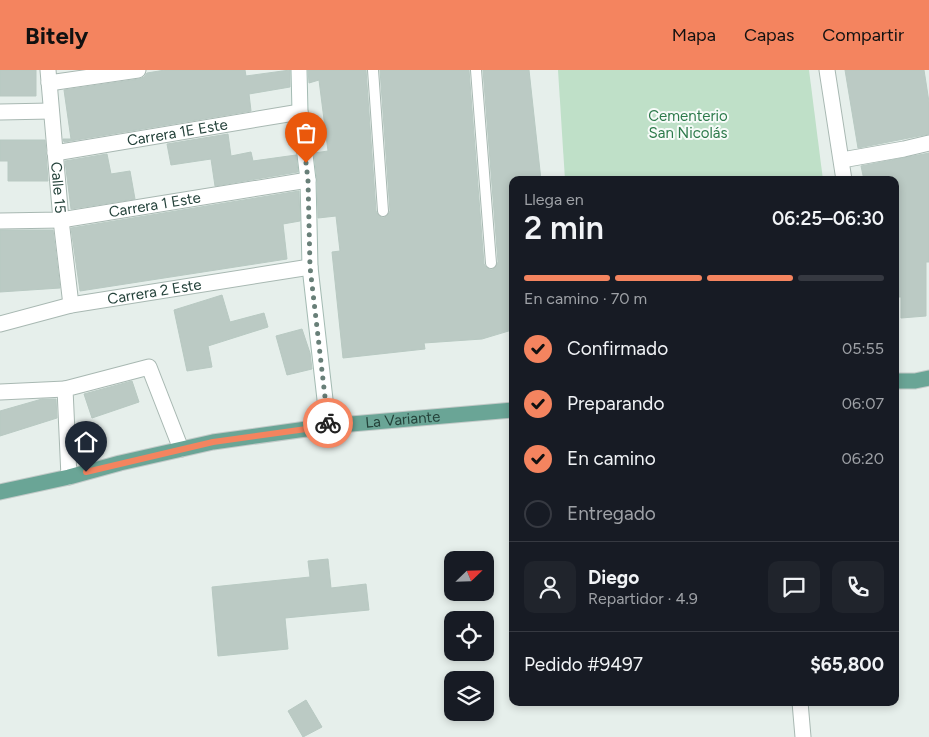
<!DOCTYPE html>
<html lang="es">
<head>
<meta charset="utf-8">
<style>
	:root { --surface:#171b24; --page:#20242c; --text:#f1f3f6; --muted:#9ea1a6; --line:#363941; --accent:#f4845f }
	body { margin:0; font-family:Figtree,sans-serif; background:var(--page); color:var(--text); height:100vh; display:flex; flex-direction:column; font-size:19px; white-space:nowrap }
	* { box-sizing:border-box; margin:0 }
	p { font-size:16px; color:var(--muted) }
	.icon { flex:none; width:28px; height:28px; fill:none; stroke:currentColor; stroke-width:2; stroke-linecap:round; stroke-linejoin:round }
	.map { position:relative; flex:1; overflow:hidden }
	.panel { position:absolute; left:509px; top:106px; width:390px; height:530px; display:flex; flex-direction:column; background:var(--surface); border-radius:10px; box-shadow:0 2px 8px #0003 }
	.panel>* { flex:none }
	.needle { width:32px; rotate:67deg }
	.tools { position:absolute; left:444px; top:481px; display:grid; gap:10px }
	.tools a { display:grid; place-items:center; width:50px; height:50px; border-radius:10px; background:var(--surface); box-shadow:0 2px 8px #0003; font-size:25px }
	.pin { position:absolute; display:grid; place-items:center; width:42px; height:42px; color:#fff; margin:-51px -21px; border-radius:50% 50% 50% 0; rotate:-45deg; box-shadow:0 0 5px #0007 }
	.pin .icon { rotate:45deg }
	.courier { position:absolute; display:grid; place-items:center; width:50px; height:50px; margin:-25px; border:4px solid #f4845f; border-radius:50%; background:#fff; color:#222; box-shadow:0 1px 6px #0007 }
	.summary em { font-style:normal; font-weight:600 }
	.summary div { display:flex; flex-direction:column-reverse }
	.summary { display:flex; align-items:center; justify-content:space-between; height:85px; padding:0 15px }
	h1 { font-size:32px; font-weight:600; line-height:38px }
	.bar { display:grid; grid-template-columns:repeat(4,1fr); gap:8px 5px; align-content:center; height:60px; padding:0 15px }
	.bar i { height:6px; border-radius:4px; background:var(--line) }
	.bar .selected { background:var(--accent) }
	.bar p { grid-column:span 4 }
	.line { display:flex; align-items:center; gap:12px; padding:0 15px; border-top:1px solid var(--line) }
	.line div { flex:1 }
	.round { display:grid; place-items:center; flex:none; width:52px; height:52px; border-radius:10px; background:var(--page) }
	ol { padding:0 15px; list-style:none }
	li { display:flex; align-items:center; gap:15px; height:55px }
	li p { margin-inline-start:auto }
	li .icon { padding:5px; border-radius:50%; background:var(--accent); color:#111; stroke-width:4 }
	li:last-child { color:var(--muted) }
	li i { width:28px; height:28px; border:2px solid var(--line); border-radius:50% }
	header { display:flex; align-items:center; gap:30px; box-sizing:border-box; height:70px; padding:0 25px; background:var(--accent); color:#111 }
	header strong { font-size:24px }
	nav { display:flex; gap:28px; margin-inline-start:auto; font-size:18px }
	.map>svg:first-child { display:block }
	.green { fill:#bfe0c8 }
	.building { fill:#bbcac4; stroke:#b8c9c2 }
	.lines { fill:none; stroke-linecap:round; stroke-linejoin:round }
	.lane-casing { stroke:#a8b8b2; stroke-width:12 }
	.street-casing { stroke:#a8b8b2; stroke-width:17 }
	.secondary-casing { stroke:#a4bbb3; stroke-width:17 }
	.primary-casing { stroke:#c2cac8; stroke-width:17 }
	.lane { stroke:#fff; stroke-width:10 }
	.street { stroke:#fff; stroke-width:15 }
	.secondary { stroke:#fff; stroke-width:15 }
	.primary { stroke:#6aa596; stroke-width:15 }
	.done { stroke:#687f78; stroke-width:5; stroke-dasharray:0 9 }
	.route { stroke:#f4845f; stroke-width:6 }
	.labels { text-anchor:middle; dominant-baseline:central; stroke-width:4; stroke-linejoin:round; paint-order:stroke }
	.park-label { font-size:15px; fill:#2d7a4b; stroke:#f7fbf9 }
	.street-label { font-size:15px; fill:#24423a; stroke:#f7fbf9 }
</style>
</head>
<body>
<header>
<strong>Bitely</strong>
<nav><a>Mapa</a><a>Capas</a><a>Compartir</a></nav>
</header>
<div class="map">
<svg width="929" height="667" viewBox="0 0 929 667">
	<rect width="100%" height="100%" fill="#e6efeb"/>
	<path class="green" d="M558,0h251l14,110h-258z"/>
	<path class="building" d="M0,0h36v26h-36z
		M165,0h80l1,6 44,-6v17l-41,7 2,17 -187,31 -1,-3h8l-7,-49 75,-11 5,-2 3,-4z
		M308,0h58l10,141 2,4 5,3 4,-2 3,-5 -10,-141h89l15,194 2,3 5,3 4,-2 3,-6 -15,-192h46l12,110h-29v150l-30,9 -58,4 1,6 -82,9 -11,-106 8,-1 -4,-35 -18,2 -1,-38 -3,-27 14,-2 -9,-71 -10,3z
		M845,0h79l5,32v32l-71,14z
		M228,64l3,22 20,-4 2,9 43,-6 2,17 -83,14 -4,-27 -40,6 -4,-21z
		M0,70h45l3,41h-40v-20h-8z
		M929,83v109h-3v54l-25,2v-21h-6v-117h-31l-3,-14z
		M107,84l4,20 19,-3 5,28 -64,10 -6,-48z
		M299,121l1,30 -17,3 4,35 -207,32 -9,-63z
		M0,160h53l7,58 -60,4z
		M222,225l8,27 34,-9 4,14 -60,19 4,21 -25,4 -13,-61z
		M302,259l8,24 2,16 -25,6 -11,-39z
		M132,311l7,21 -47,16 -8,-24z
		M42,329h14l1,19 -57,18v-25z
		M328,489l3,29 35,-4 3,26 -84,8 3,31 -70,7 -6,-69 98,-10 -2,-16z
		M306,630l16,27 -19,10 -15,-26z"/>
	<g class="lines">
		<g class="lane-casing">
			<path id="lane" d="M373,0l10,141
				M476,0l15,193"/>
		</g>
		<g class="street-casing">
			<g id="street">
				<path id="s1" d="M48,0l13,150 10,85"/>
				<path d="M827,0l17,110"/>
				<path d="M49,13l89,-13"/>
				<path d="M0,42l51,-1"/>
				<path id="s2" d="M55,83l245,-41"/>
				<path d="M842,90l62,-11 25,-6"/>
				<path id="s3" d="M0,151l61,-1 247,-40"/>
				<path id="s4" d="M0,254l71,-19 239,-38"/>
				<path d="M0,322l65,-3"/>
				<path d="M69,407l-4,-88 84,-22 32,82"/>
				<path d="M800,632l3,35"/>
			</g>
		</g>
		<g class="secondary-casing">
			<path id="secondary" d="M299,0l1,42 8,68 2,87 18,159"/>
		</g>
		<g class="primary-casing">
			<g id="primary">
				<path d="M895,311h20l14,-3"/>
				<path id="s5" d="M0,422l69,-15 51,-14 93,-21 115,-16 184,-16"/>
			</g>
		</g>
		<use href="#lane" class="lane"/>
		<use href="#street" class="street"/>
		<use href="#secondary" class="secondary"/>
		<use href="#primary" class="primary"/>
	</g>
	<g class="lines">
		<path class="done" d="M306,93l2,17 2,87 18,156"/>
		<path class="route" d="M86,402l127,-30 115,-16v-3"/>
	</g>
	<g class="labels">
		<g class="park-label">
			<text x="688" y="46">Cementerio<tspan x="688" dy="17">San Nicolás</tspan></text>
		</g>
		<g class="street-label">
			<text stroke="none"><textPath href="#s2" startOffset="124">Carrera 1E Este</textPath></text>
			<text stroke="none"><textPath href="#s1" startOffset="118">Calle 15</textPath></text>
			<text stroke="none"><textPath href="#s3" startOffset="156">Carrera 1 Este</textPath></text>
			<text stroke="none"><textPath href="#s4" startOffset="158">Carrera 2 Este</textPath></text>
			<text stroke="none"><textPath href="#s5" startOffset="410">La Variante</textPath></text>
		</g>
	</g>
</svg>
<div class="tools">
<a><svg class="needle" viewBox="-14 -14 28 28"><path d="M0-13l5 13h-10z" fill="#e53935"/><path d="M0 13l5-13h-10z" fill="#9ea1a6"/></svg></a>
<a><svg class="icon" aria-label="locate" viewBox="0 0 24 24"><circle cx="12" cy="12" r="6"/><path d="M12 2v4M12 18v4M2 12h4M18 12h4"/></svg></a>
<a><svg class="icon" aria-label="layers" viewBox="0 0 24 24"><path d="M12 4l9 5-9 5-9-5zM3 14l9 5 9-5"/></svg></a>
</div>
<div class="pin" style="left:306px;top:93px;background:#ea580c"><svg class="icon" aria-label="bag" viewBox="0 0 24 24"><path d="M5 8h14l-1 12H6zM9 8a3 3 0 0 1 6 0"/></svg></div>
<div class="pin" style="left:86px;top:402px;background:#1f2937"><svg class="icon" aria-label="home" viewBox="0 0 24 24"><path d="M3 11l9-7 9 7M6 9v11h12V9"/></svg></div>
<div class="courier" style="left:328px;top:353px"><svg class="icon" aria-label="bike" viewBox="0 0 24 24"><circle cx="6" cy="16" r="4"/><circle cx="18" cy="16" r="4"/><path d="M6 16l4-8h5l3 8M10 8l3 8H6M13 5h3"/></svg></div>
<section class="panel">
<div class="summary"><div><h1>2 min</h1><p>Llega en</p></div><em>06:25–06:30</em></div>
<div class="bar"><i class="selected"></i><i class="selected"></i><i class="selected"></i><i></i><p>En camino · 70 m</p></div>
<ol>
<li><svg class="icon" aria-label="check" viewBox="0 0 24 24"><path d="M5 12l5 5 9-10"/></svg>Confirmado<p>05:55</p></li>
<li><svg class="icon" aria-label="check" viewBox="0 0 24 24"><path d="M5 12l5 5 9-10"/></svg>Preparando<p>06:07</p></li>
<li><svg class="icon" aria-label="check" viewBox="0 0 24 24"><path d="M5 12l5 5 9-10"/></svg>En camino<p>06:20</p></li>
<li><i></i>Entregado</li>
</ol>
<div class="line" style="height:90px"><a class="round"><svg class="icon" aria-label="person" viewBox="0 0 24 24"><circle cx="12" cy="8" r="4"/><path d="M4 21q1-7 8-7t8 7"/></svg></a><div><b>Diego</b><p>Repartidor · 4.9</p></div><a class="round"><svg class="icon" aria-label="chat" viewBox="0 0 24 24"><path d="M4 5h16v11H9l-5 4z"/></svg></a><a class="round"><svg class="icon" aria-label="phone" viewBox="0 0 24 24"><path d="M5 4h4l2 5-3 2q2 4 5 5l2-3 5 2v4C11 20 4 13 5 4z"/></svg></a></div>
<div class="line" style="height:65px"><div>Pedido #9497</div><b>$65,800</b></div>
</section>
</div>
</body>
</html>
